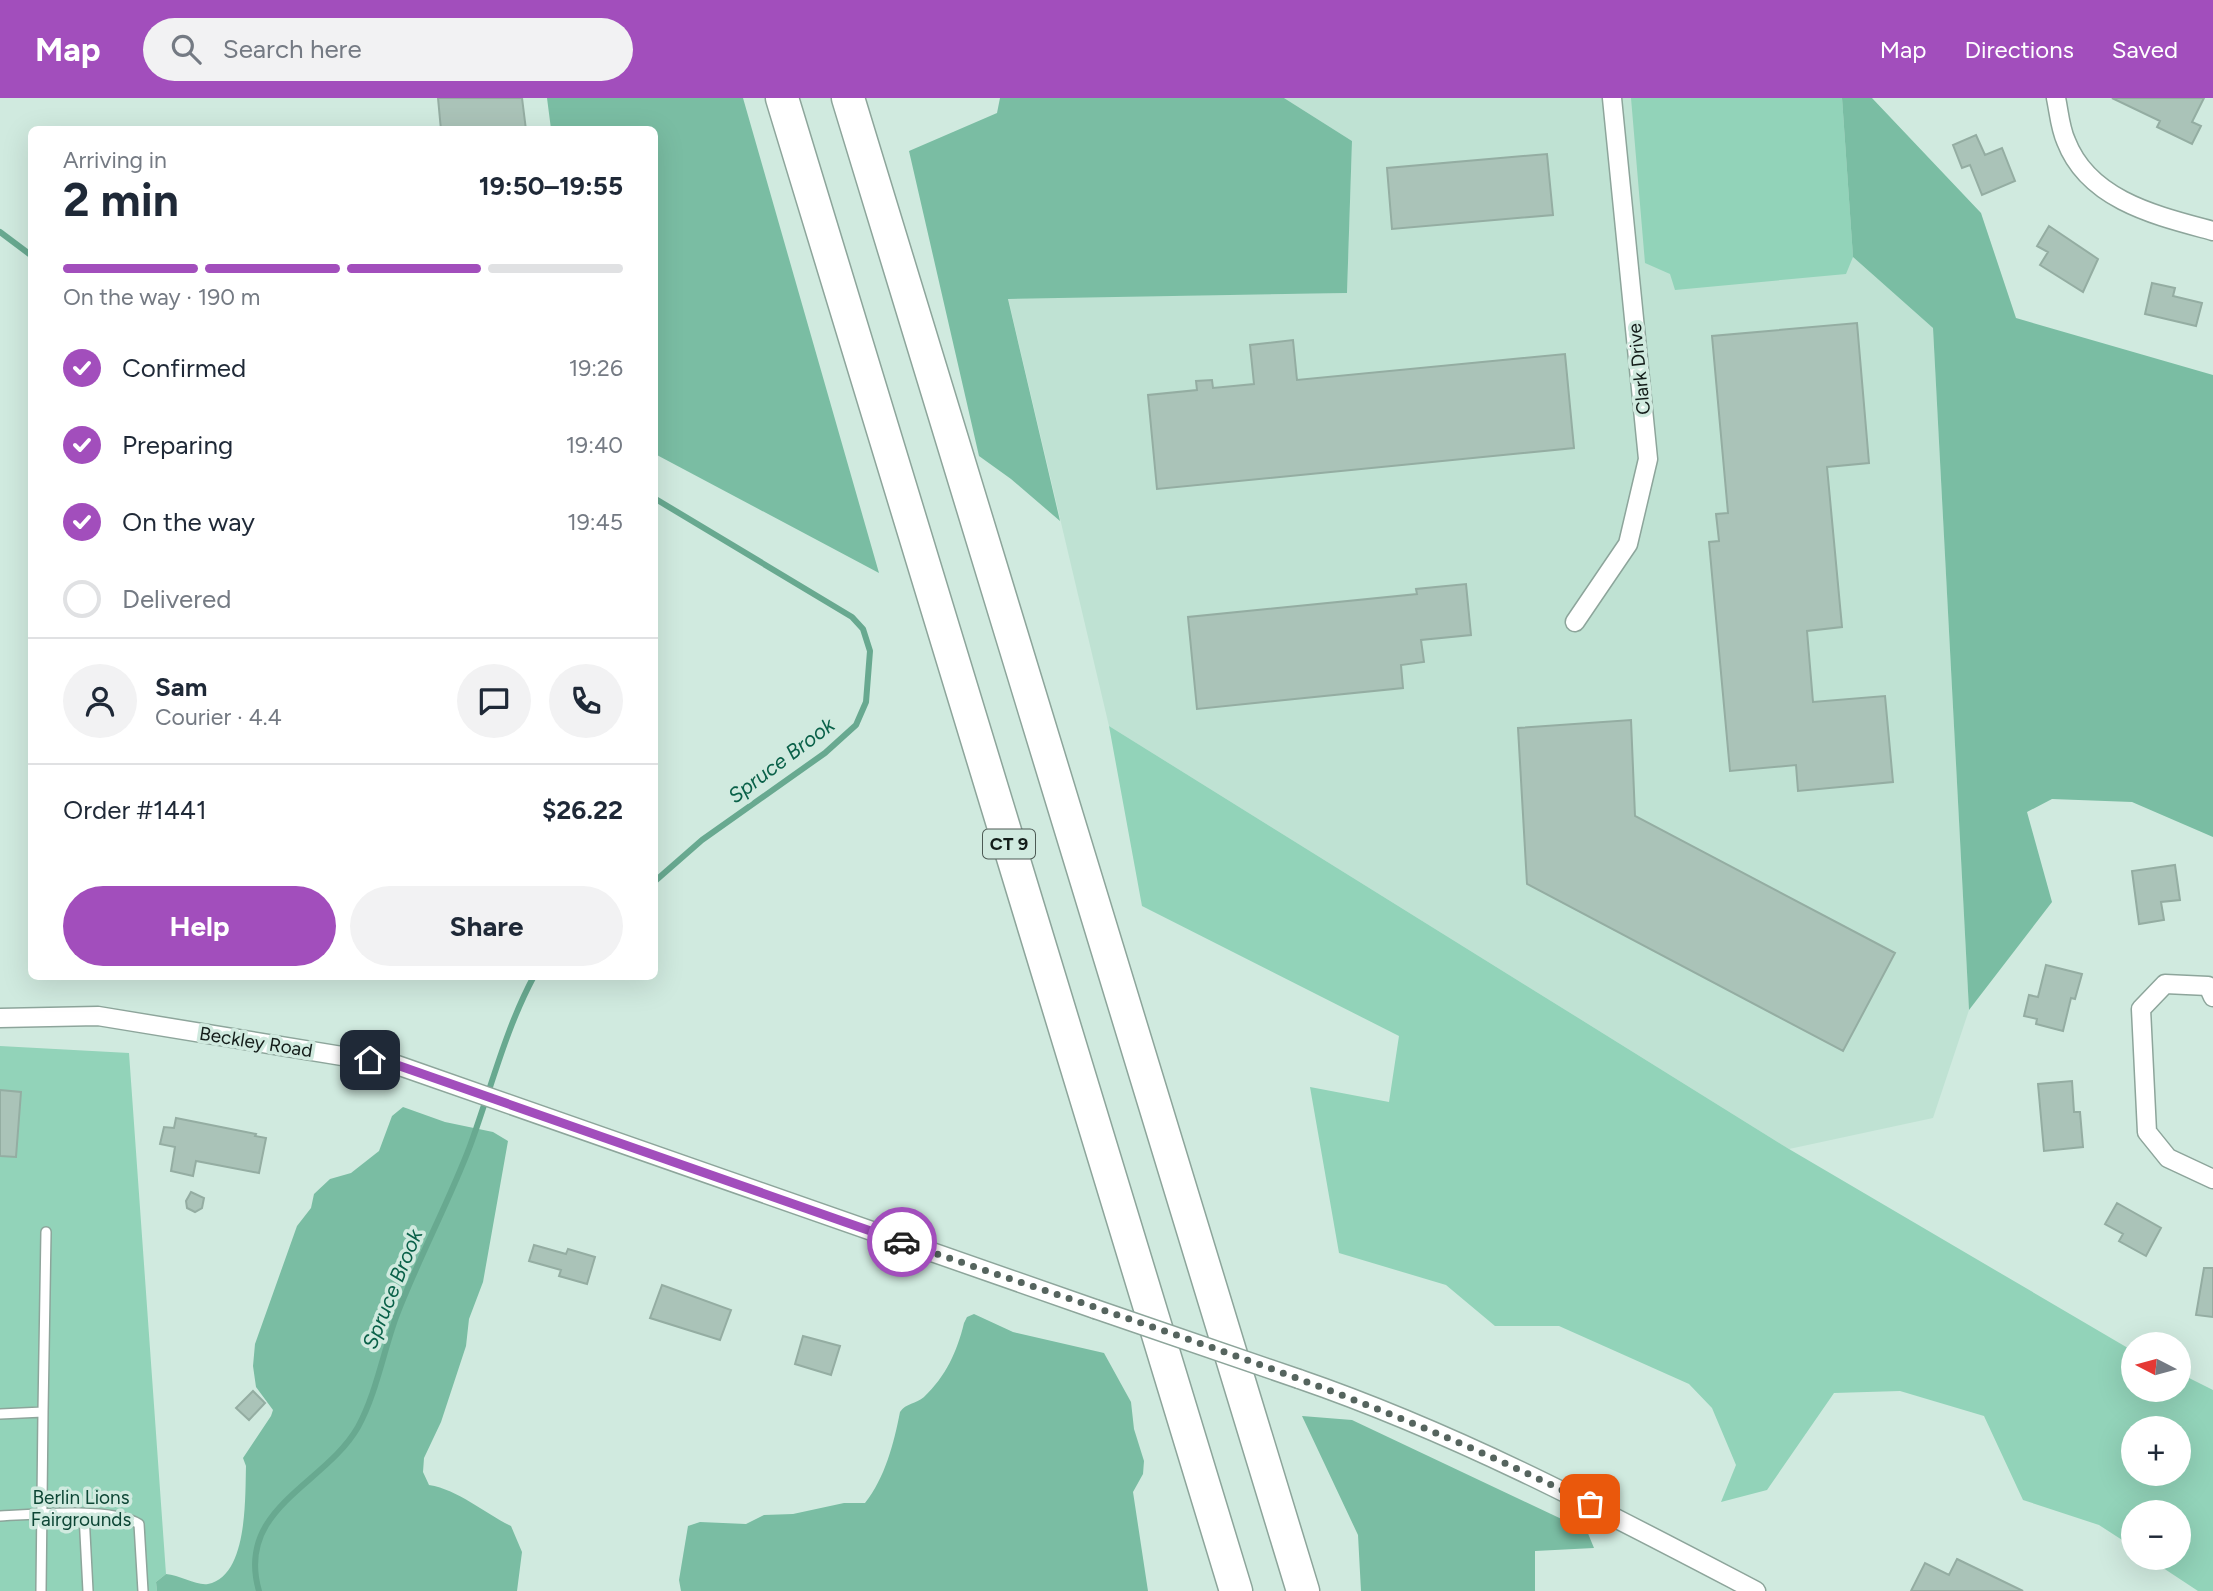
<!DOCTYPE html>
<html lang="en">
<head>
<meta charset="utf-8">
<style>
	:root { --surface:#fff; --page:#f2f2f3; --text:#1f2937; --muted:#747a83; --line:#e0e1e3; --accent:#a24ebc }
	body { margin:0; font-family:Figtree,sans-serif; background:var(--page); color:var(--text); height:100vh; display:flex; flex-direction:column; font-size:26px; white-space:nowrap }
	* { box-sizing:border-box; margin:0 }
	p { font-size:23px; color:var(--muted) }
	.icon { flex:none; width:38px; height:38px; fill:none; stroke:currentColor; stroke-width:2; stroke-linecap:round; stroke-linejoin:round }
	.map { position:relative; flex:1; overflow:hidden }
	.sheet { position:absolute; left:28px; top:28px; width:630px; height:854px; display:flex; flex-direction:column; background:var(--surface); border-radius:10px; box-shadow:0 7px 28px #0002 }
	.sheet>* { flex:none }
	.needle { width:46px; rotate:276deg }
	.fabs { position:absolute; left:2121px; top:1234px; display:grid; gap:14px }
	.fabs a { display:grid; place-items:center; width:70px; height:70px; border-radius:50%; background:var(--surface); box-shadow:0 7px 28px #0002; font-size:35px }
	.pin { position:absolute; display:grid; place-items:center; width:60px; height:60px; color:#fff; margin:-30px; border-radius:14px; box-shadow:0 4px 10px #0006 }
	.courier { position:absolute; display:grid; place-items:center; width:70px; height:70px; margin:-35px; border:5px solid #a24ebc; border-radius:50%; background:#fff; color:#222; box-shadow:0 2px 9px #0007 }
	.head em { font-style:normal; font-weight:700 }
	.head div { display:flex; flex-direction:column-reverse }
	.head { display:flex; align-items:center; justify-content:space-between; height:119px; padding:0 35px }
	h1 { font-size:46px; font-weight:700; line-height:52px }
	.bar { display:grid; grid-template-columns:repeat(4,1fr); gap:10px 7px; align-content:center; height:84px; padding:0 35px }
	.bar i { height:9px; border-radius:5px; background:var(--line) }
	.bar .selected { background:var(--accent) }
	.bar p { grid-column:span 4 }
	.line { display:flex; align-items:center; gap:18px; padding:0 35px; border-top:2px solid var(--line) }
	.line div { flex:1 }
	.round { display:grid; place-items:center; flex:none; width:74px; height:74px; border-radius:37px; background:var(--page) }
	ol { padding:0 35px; list-style:none }
	li { display:flex; align-items:center; gap:21px; height:77px }
	li p { margin-inline-start:auto }
	li .icon { padding:7px; border-radius:50%; background:var(--accent); color:#fff; stroke-width:4 }
	li:last-child { color:var(--muted) }
	li i { width:38px; height:38px; border:4px solid var(--line); border-radius:50% }
	.cta { display:flex; gap:14px; margin-top:auto; padding:14px 35px }
	.cta a { flex:1; height:80px; border-radius:42px; background:var(--accent); color:#fff; font-size:28px; font-weight:700; line-height:80px; text-align:center }
	.cta a+a { background:var(--page); color:var(--text) }
	header { display:flex; align-items:center; gap:42px; box-sizing:border-box; height:98px; padding:0 35px; background:var(--accent); color:#fff }
	header strong { font-size:33px }
	nav { display:flex; gap:38px; margin-inline-start:auto; font-size:24px }
	.search { width:490px; height:63px; background:var(--page); display:flex; align-items:center; gap:18px; box-sizing:border-box; padding:0 24px; border-radius:38px; color:var(--muted); font-size:26px }
	.map>svg:first-child { display:block }
	.built { fill:#bfe2d3 }
	.green { fill:#92d3b9; fill-rule:evenodd }
	.forest { fill:#7abda3 }
	.lines { fill:none; stroke-linecap:round; stroke-linejoin:round }
	.stream { stroke:#68a990; stroke-width:6 }
	.building { fill:#aac3b8; stroke:#94ada2; stroke-width:2 }
	.lane-casing { stroke:#8da59b; stroke-width:12 }
	.street-casing { stroke:#8da59b; stroke-width:21 }
	.highway-casing { stroke:#8da59b; stroke-width:35 }
	.lane { stroke:#fff; stroke-width:9 }
	.street { stroke:#fff; stroke-width:18 }
	.highway { stroke:#fff; stroke-width:32 }
	.street-bridge-casing { stroke:#8da59b; stroke-width:21; stroke-linecap:butt }
	.street-bridge { stroke:#fff; stroke-width:18 }
	.done { stroke:#55645e; stroke-width:7; stroke-dasharray:0 12.6 }
	.route { stroke:#a24ebc; stroke-width:9 }
	.labels { text-anchor:middle; dominant-baseline:central; stroke-width:7; stroke-linejoin:round; paint-order:stroke }
	.shield { fill:#d0eadf; stroke:#4c5a54; stroke-width:2 }
	.shield-label { font-size:18px; font-weight:bold; fill:#131c19 }
	.street-label { font-size:19px; fill:#131c19; stroke:#d0eadf }
	.park-label { font-size:19px; fill:#0c4534; stroke:#d0eadf }
	.water-label { font-size:21px; font-style:italic; fill:#0a6149; stroke:#d0eadf }
</style>
</head>
<body>
<header>
<strong>Map</strong>
<div class="search"><svg class="icon" aria-label="search" viewBox="0 0 24 24"><circle cx="10" cy="10" r="6"/><path d="M15 15l6 6"/></svg>Search here</div>
<nav><a>Map</a><a>Directions</a><a>Saved</a></nav>
</header>
<div class="map">
<svg width="2213" height="1493" viewBox="0 0 2213 1493">
	<rect width="100%" height="100%" fill="#d0eadf"/>
	<path class="built" d="M1284,0h558l11,159 80,71 36,682 -36,108 -144,31 -680,-423 -101,-428 339,-5 5,-152z"/>
	<path class="green" d="M1631,0h211l11,159 -7,17 -171,16 -5,-16 -25,-11z
		M1109,628l680,423 344,202v39h46v-17l34,17v201h-15l-50,-33h31v-46h-46v35l-34,-22 -76,-25 -39,-84 -84,-25 -66,2 -67,97 -46,12 15,-37 -24,-57 -23,-24 -130,-58h-64l-49,-41 -107,-32 -29,-166 79,15 10,-66 -257,-130zM2133,1330h46v46h-46z
		M0,948l129,7 37,521 -10,8 1,9h-157z"/>
	<path class="forest" d="M547,0h196l136,475 -224,-119 -1,-324 -103,-1z
		M1000,0h284l68,43 -5,152 -339,6 52,222 -49,-42 -32,-23 -70,-305 88,-38z
		M1842,0h30l109,115 35,105 197,57v462l-81,-35 -80,-3 -25,13 25,90 -83,108 -36,-682 -80,-71z
		M403,1009l42,15 48,10 15,9 -25,141 -14,37 -3,27 -25,76 -17,36 -1,14 6,13c30,5 55,28 82,41l11,26 -5,39h-360l-1,-9 10,-8c14,1 31,12 42,10 40,-8 37,-86 38,-118l-3,-8 28,-42 2,-6 -17,-23 -3,-21 2,-22 42,-118 14,-18 3,-14 16,-15 21,-6 28,-22 13,-35z
		M974,1216l39,18 91,21 27,49 3,27 10,32 -1,13 -10,18 15,99h-467l-2,-11 9,-54 12,-4 46,2 18,-9 29,-1 51,-11h21c20,-25 29,-60 35,-91 6,-9 16,-8 24,-15 22,-21 33,-45 40,-74l3,-6z
		M1302,1318l50,4 235,111 7,17 -59,3v40h-174l-3,-56z"/>
	<g class="lines">
		<path class="stream" d="M0,134l32,24
			M654,400l198,119 11,12 7,22 -4,51 -10,23 -31,28 -123,87 -48,42
			M259,1493c-24,-83 66,-106 99,-164 18,-33 25,-74 38,-110 22,-58 52,-113 74,-171 21,-57 35,-116 64,-170"/>
	</g>
	<path class="building" d="M438,0h84l4,32h-85z
		M2112,0h92l-12,24 9,4 -9,18 -35,-17 3,-6z
		M1976,37l9,20 17,-7 13,33 -33,14 -12,-30 -8,3 -9,-23z
		M1547,56l6,61 -161,14 -5,-61z
		M2049,128l49,33 -15,33 -43,-27 8,-13 -11,-6z
		M2152,185l23,5 -2,8 29,7 -6,23 -51,-12z
		M1857,225l12,140 -42,4 15,160 -35,4 6,71 72,-6 8,86 -95,9 -2,-26 -66,6 -21,-229 10,-1 -3,-27 12,-1 -16,-177z
		M1293,242l4,40 268,-26 9,94 -417,41 -9,-94 49,-5 -1,-9 16,-1 1,8 41,-4 -4,-39z
		M1466,486l5,51 -50,5 3,22 -23,3 2,23 -206,21 -9,-92 229,-23 -1,-5z
		M1631,622l4,96 260,137 -52,98 -316,-167 -9,-156z
		M2175,767l5,35 -19,2 3,18 -25,4 -7,-53z
		M2046,867l36,9 -7,25 -4,-1 -8,33 -27,-7 1,-5 -13,-3 5,-21 9,2z
		M2072,983l2,31h6l3,35 -39,4 -6,-67z
		M0,992l21,2 -5,65 -16,-1z
		M176,1020l80,16 -1,2 11,2 -7,35 -63,-12 -3,15 -22,-5 4,-24 -15,-3 4,-17 10,1z
		M191,1094l13,6 -2,10 -7,4 -8,-4 -1,-7z
		M2117,1105l44,25 -15,28 -27,-15 4,-7 -18,-10z
		M534,1147l32,9 2,-5 27,8 -8,27 -28,-8 2,-6 -32,-9z
		M2204,1170h9v49l-17,-2z
		M662,1187l69,25 -11,30 -70,-22z
		M803,1238l37,10 -9,29 -36,-11z
		M253,1293l12,12 -16,17 -13,-12z
		M1957,1461l66,32h-112l14,-28 24,12z"/>
	<g class="lines">
		<g class="lane-casing">
			<path id="lane" d="M0,1316l43,-2 3,-180
				M84,1416l4,77
				M0,1418c33,-2 112,-9 139,8l4,67
				M41,1493l2,-179"/>
		</g>
		<g class="street-casing">
			<path id="street" d="M2056,0c3,14 4,30 10,43 23,60 92,75 147,90
				M1575,524l53,-78 20,-85 -36,-361
				M2213,899l-5,-11 -43,-2 -24,25 6,123 21,26 45,21
				M0,920l98,-2 299,49 698,244
				M1299,1281c160,55 308,134 457,212"/>
		</g>
		<g class="highway-casing">
			<path id="highway" d="M782,0l454,1493
				M848,0l455,1493"/>
		</g>
		<use href="#lane" class="lane"/>
		<use href="#street" class="street"/>
		<use href="#highway" class="highway"/>
		<g class="street-bridge-casing">
			<path id="street-bridge" d="M1095,1211l204,70"/>
		</g>
		<use href="#street-bridge" class="street-bridge"/>
	</g>
	<g class="lines">
		<path class="done" d="M902,1144c232,80 469,151 688,262"/>
		<path class="route" d="M370,962l27,5 505,177"/>
	</g>
	<g class="labels">
		<rect class="shield" x="983" y="731.5" width="52" height="29" rx="5"/>
		<g class="shield-label">
			<text x="1009" y="746">CT 9</text>
		</g>
		<g class="street-label">
			<text transform="translate(1639 271) rotate(-96)">Clark Drive</text>
			<text transform="translate(256 944) rotate(9)">Beckley Road</text>
		</g>
		<g class="park-label">
			<text x="81" y="1399">Berlin Lions<tspan x="81" dy="22">Fairgrounds</tspan></text>
		</g>
		<g class="water-label">
			<text transform="translate(781 662) rotate(-37)">Spruce Brook</text>
			<text transform="translate(392 1191) rotate(-68)">Spruce Brook</text>
		</g>
	</g>
</svg>
<div class="fabs">
<a><svg class="needle" viewBox="-14 -14 28 28"><path d="M0-13l5 13h-10z" fill="#e53935"/><path d="M0 13l5-13h-10z" fill="#747a83"/></svg></a>
<a>+</a>
<a>−</a>
</div>
<div class="pin" style="left:1590px;top:1406px;background:#ea580c"><svg class="icon" aria-label="bag" viewBox="0 0 24 24"><path d="M5 8h14l-1 12H6zM9 8a3 3 0 0 1 6 0"/></svg></div>
<div class="pin" style="left:370px;top:962px;background:#1f2937"><svg class="icon" aria-label="home" viewBox="0 0 24 24"><path d="M3 11l9-7 9 7M6 9v11h12V9"/></svg></div>
<div class="courier" style="left:902px;top:1144px"><svg class="icon" aria-label="car" viewBox="0 0 24 24"><path d="M5 17H2v-5l4-1 3-4h7l3 4 3 1v5h-3M9 17h6M6 11h13"/><circle cx="7" cy="17" r="2"/><circle cx="17" cy="17" r="2"/></svg></div>
<section class="sheet">
<div class="head"><div><h1>2 min</h1><p>Arriving in</p></div><em>19:50–19:55</em></div>
<div class="bar"><i class="selected"></i><i class="selected"></i><i class="selected"></i><i></i><p>On the way · 190 m</p></div>
<ol>
<li><svg class="icon" aria-label="check" viewBox="0 0 24 24"><path d="M5 12l5 5 9-10"/></svg>Confirmed<p>19:26</p></li>
<li><svg class="icon" aria-label="check" viewBox="0 0 24 24"><path d="M5 12l5 5 9-10"/></svg>Preparing<p>19:40</p></li>
<li><svg class="icon" aria-label="check" viewBox="0 0 24 24"><path d="M5 12l5 5 9-10"/></svg>On the way<p>19:45</p></li>
<li><i></i>Delivered</li>
</ol>
<div class="line" style="height:126px"><a class="round"><svg class="icon" aria-label="person" viewBox="0 0 24 24"><circle cx="12" cy="8" r="4"/><path d="M4 21q1-7 8-7t8 7"/></svg></a><div><b>Sam</b><p>Courier · 4.4</p></div><a class="round"><svg class="icon" aria-label="chat" viewBox="0 0 24 24"><path d="M4 5h16v11H9l-5 4z"/></svg></a><a class="round"><svg class="icon" aria-label="phone" viewBox="0 0 24 24"><path d="M5 4h4l2 5-3 2q2 4 5 5l2-3 5 2v4C11 20 4 13 5 4z"/></svg></a></div>
<div class="line" style="height:91px"><div>Order #1441</div><b>$26.22</b></div>
<div class="cta"><a>Help</a><a>Share</a></div>
</section>
</div>
</body>
</html>
